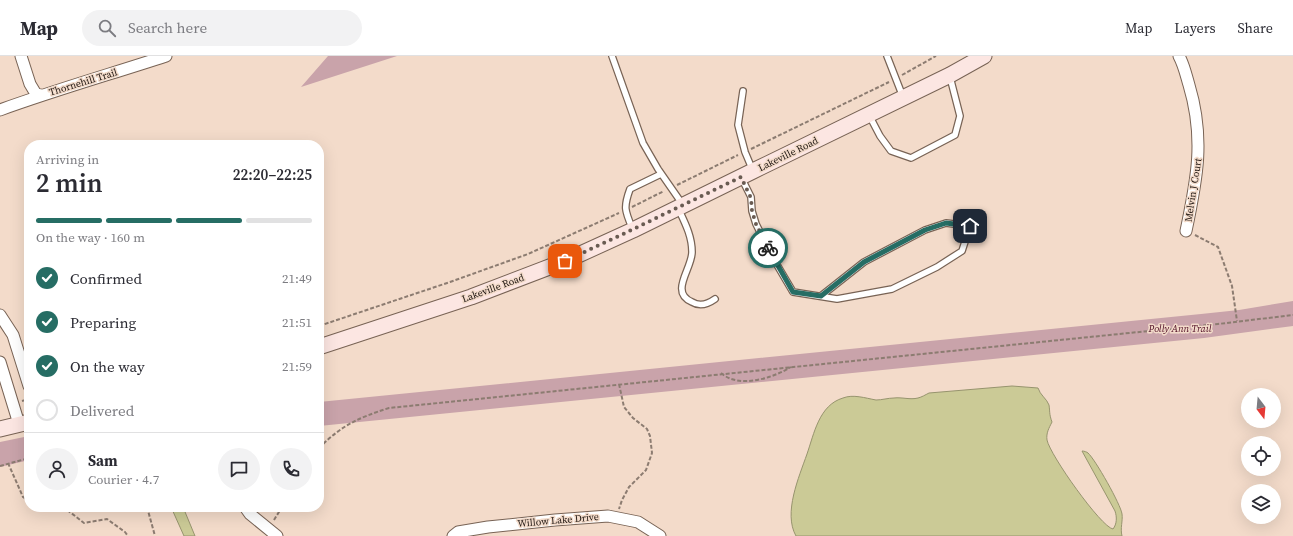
<!DOCTYPE html>
<html lang="en">
<head>
<meta charset="utf-8">
<style>
	:root { --surface:#fff; --page:#f2f2f3; --text:#2b2b33; --muted:#7c7c81; --line:#e1e1e2; --accent:#266d64 }
	body { margin:0; font-family:"Source Serif 4",serif; background:var(--page); color:var(--text); height:100vh; display:flex; flex-direction:column; font-size:15px; white-space:nowrap }
	* { box-sizing:border-box; margin:0 }
	p { font-size:13px; color:var(--muted) }
	.icon { flex:none; width:22px; height:22px; fill:none; stroke:currentColor; stroke-width:2; stroke-linecap:round; stroke-linejoin:round }
	.map { position:relative; flex:1; overflow:hidden }
	.details { position:absolute; left:24px; top:84px; width:300px; height:372px; display:flex; flex-direction:column; background:var(--surface); border-radius:16px; box-shadow:0 4px 16px #0002 }
	.details>* { flex:none }
	.needle { width:26px; rotate:164deg }
	.fabs { position:absolute; left:1241px; top:332px; display:grid; gap:8px }
	.fabs a { display:grid; place-items:center; width:40px; height:40px; border-radius:50%; background:var(--surface); box-shadow:0 4px 16px #0002; font-size:20px }
	.pin { position:absolute; display:grid; place-items:center; width:34px; height:34px; color:#fff; margin:-17px; border-radius:8px; box-shadow:0 2px 6px #0006 }
	.courier { position:absolute; display:grid; place-items:center; width:40px; height:40px; margin:-20px; border:3px solid #266d64; border-radius:50%; background:#fff; color:#222; box-shadow:0 1px 5px #0007 }
	.summary em { font-style:normal; font-weight:600 }
	.summary div { display:flex; flex-direction:column-reverse }
	.summary { display:flex; align-items:center; justify-content:space-between; height:68px; padding:0 12px }
	h1 { font-size:26px; font-weight:600; line-height:30px }
	.bar { display:grid; grid-template-columns:repeat(4,1fr); gap:6px 4px; align-content:center; height:48px; padding:0 12px }
	.bar i { height:5px; border-radius:3px; background:var(--line) }
	.bar .selected { background:var(--accent) }
	.bar p { grid-column:span 4 }
	.line { display:flex; align-items:center; gap:10px; padding:0 12px; border-top:1px solid var(--line) }
	.line div { flex:1 }
	.round { display:grid; place-items:center; flex:none; width:42px; height:42px; border-radius:21px; background:var(--page) }
	ol { padding:0 12px; list-style:none }
	li { display:flex; align-items:center; gap:12px; height:44px }
	li p { margin-inline-start:auto }
	li .icon { padding:4px; border-radius:50%; background:var(--accent); color:#fff; stroke-width:4 }
	li:last-child { color:var(--muted) }
	li i { width:22px; height:22px; border:2px solid var(--line); border-radius:50% }
	header { display:flex; align-items:center; gap:24px; box-sizing:border-box; height:56px; padding:0 20px; background:var(--surface); border-bottom:1px solid var(--line) }
	header strong { font-size:19px }
	nav { display:flex; gap:22px; margin-inline-start:auto; font-size:14px }
	.search { width:280px; height:36px; background:var(--page); display:flex; align-items:center; gap:10px; box-sizing:border-box; padding:0 14px; border-radius:22px; color:var(--muted); font-size:15px }
	.map>svg:first-child { display:block }
	.green { fill:#c9a3aa }
	.water { fill:#cbca96; stroke:#97946e }
	.lines { fill:none; stroke-linecap:round; stroke-linejoin:round }
	.lane-casing { stroke:#786355; stroke-width:8 }
	.street-casing { stroke:#786355; stroke-width:13 }
	.secondary-casing { stroke:#786355; stroke-width:17 }
	.path { stroke:#8c7c71; stroke-width:2; stroke-dasharray:4 2; stroke-linecap:butt }
	.lane { stroke:#fff; stroke-width:5.5 }
	.street { stroke:#fff; stroke-width:11 }
	.secondary { stroke:#fce6e2; stroke-width:15 }
	.done { stroke:#695b52; stroke-width:4; stroke-dasharray:0 7.2 }
	.route { stroke:#266d64; stroke-width:5 }
	.labels { text-anchor:middle; dominant-baseline:central; stroke-width:3; stroke-linejoin:round; paint-order:stroke }
	.street-label { font-size:10px; fill:#1f1611; stroke:#f3dbca }
	.park-label { font-size:10px; font-style:italic; fill:#4f0c24; stroke:#f3dbca }
</style>
</head>
<body>
<header>
<strong>Map</strong>
<div class="search"><svg class="icon" aria-label="search" viewBox="0 0 24 24"><circle cx="10" cy="10" r="6"/><path d="M15 15l6 6"/></svg>Search here</div>
<nav><a>Map</a><a>Layers</a><a>Share</a></nav>
</header>
<div class="map">
<svg width="1293" height="480" viewBox="0 0 1293 480">
	<rect width="100%" height="100%" fill="#f3dbca"/>
	<path class="green" d="M328,0h69l-96,31z
		M1293,245v25l-89,12 -885,88v-24l882,-88 38,-4z
		M29,380v24l-29,7v-25z"/>
	<path class="water" d="M1012,330l26,2c2,7 9,11 11,17 1,6 0,9 3,17 -3,6 -6,11 -5,18 3,15 54,87 66,89 4,-5 4,-12 2,-18l-33,-60c2,0 5,1 6,2 7,6 33,52 34,61 1,7 -2,14 0,22h-326c-13,-23 3,-59 11,-82 7,-20 12,-49 36,-56 10,-4 22,0 33,2 6,0 12,-2 18,-2 8,-1 16,2 24,0 4,-1 7,-3 11,-5z
		M171,451h12l12,29h-11z"/>
	<g class="lines">
		<g class="lane-casing">
			<path id="lane" d="M612,0l31,87 15,26 25,36
				M887,0l16,41
				M743,35l-5,34 7,27 8,19
				M869,59l11,21 11,15 20,7 44,-23 5,-19 -10,-39
				M741,121l10,20 1,14 4,13 17,34 20,34 44,7 55,-10 45,-22 25,-16 8,-25 -24,-3 -21,7 -61,32 -43,34
				M678,152c7,15 14,28 14,44 0,17 -23,40 0,50 8,5 16,2 23,-3
				M633,174c-8,-19 -10,-22 -3,-41l31,-15"/>
		</g>
		<g class="street-casing">
			<path id="street" d="M21,0l9,28 6,10 5,1
				M1179,0c5,9 7,19 10,29 16,53 8,94 -3,146
				M0,54c55,-20 111,-36 166,-54
				M0,259l13,20 16,51
				M0,306l19,62
				M245,451l5,7 27,22
				M453,480l5,-4 30,-5 67,-7 53,-4 30,6 22,14"/>
		</g>
		<g class="secondary-casing">
			<path id="secondary" d="M319,291l152,-50 94,-36 68,-31 120,-59 197,-96 34,-19
				M0,373l29,-7"/>
		</g>
		<path class="path" d="M902,19l34,-19
			M751,93l138,-67
			M677,129l61,-30
			M632,151l32,-16
			M1195,179l23,12 14,39 5,35
			M319,270l131,-44 78,-28 91,-41
			M721,317c18,16 52,5 70,-6
			M619,328l5,23 9,11 14,11 3,7 2,17 -6,17 -17,17 -7,13 -3,9
			M22,345l7,-2
			M319,392c23,-23 39,-30 70,-40l829,-84 75,-9
			M8,407l15,34 6,4
			M0,410l29,-8
			M38,451h2
			M62,451l4,2 18,14 23,-4 18,13 3,4
			M147,451l8,29
			M274,464l8,-13"/>
		<use href="#lane" class="lane"/>
		<use href="#street" class="street"/>
		<use href="#secondary" class="secondary"/>
	</g>
	<g class="lines">
		<path class="done" d="M565,205l56,-26 120,-58 10,21 1,13 4,13 12,24"/>
		<path class="route" d="M768,192l25,44 28,4 43,-34 61,-32 21,-7 24,3"/>
	</g>
	<g class="labels">
		<g class="street-label">
			<text transform="translate(83 26) rotate(-17)">Thornehill Trail</text>
			<text transform="translate(788 98) rotate(-26)">Lakeville Road</text>
			<text transform="translate(1193 134) rotate(-81)">Melvin J Court</text>
			<text transform="translate(493 232) rotate(-20)">Lakeville Road</text>
			<text transform="translate(558 464) rotate(-5)">Willow Lake Drive</text>
		</g>
		<g class="park-label">
			<text x="1180" y="272">Polly Ann Trail</text>
		</g>
	</g>
</svg>
<div class="fabs">
<a><svg class="needle" viewBox="-14 -14 28 28"><path d="M0-13l5 13h-10z" fill="#e53935"/><path d="M0 13l5-13h-10z" fill="#7c7c81"/></svg></a>
<a><svg class="icon" aria-label="locate" viewBox="0 0 24 24"><circle cx="12" cy="12" r="6"/><path d="M12 2v4M12 18v4M2 12h4M18 12h4"/></svg></a>
<a><svg class="icon" aria-label="layers" viewBox="0 0 24 24"><path d="M12 4l9 5-9 5-9-5zM3 14l9 5 9-5"/></svg></a>
</div>
<div class="pin" style="left:565px;top:205px;background:#ea580c"><svg class="icon" aria-label="bag" viewBox="0 0 24 24"><path d="M5 8h14l-1 12H6zM9 8a3 3 0 0 1 6 0"/></svg></div>
<div class="pin" style="left:970px;top:170px;background:#1f2937"><svg class="icon" aria-label="home" viewBox="0 0 24 24"><path d="M3 11l9-7 9 7M6 9v11h12V9"/></svg></div>
<div class="courier" style="left:768px;top:192px"><svg class="icon" aria-label="bike" viewBox="0 0 24 24"><circle cx="6" cy="16" r="4"/><circle cx="18" cy="16" r="4"/><path d="M6 16l4-8h5l3 8M10 8l3 8H6M13 5h3"/></svg></div>
<section class="details">
<div class="summary"><div><h1>2 min</h1><p>Arriving in</p></div><em>22:20–22:25</em></div>
<div class="bar"><i class="selected"></i><i class="selected"></i><i class="selected"></i><i></i><p>On the way · 160 m</p></div>
<ol>
<li><svg class="icon" aria-label="check" viewBox="0 0 24 24"><path d="M5 12l5 5 9-10"/></svg>Confirmed<p>21:49</p></li>
<li><svg class="icon" aria-label="check" viewBox="0 0 24 24"><path d="M5 12l5 5 9-10"/></svg>Preparing<p>21:51</p></li>
<li><svg class="icon" aria-label="check" viewBox="0 0 24 24"><path d="M5 12l5 5 9-10"/></svg>On the way<p>21:59</p></li>
<li><i></i>Delivered</li>
</ol>
<div class="line" style="height:72px"><a class="round"><svg class="icon" aria-label="person" viewBox="0 0 24 24"><circle cx="12" cy="8" r="4"/><path d="M4 21q1-7 8-7t8 7"/></svg></a><div><b>Sam</b><p>Courier · 4.7</p></div><a class="round"><svg class="icon" aria-label="chat" viewBox="0 0 24 24"><path d="M4 5h16v11H9l-5 4z"/></svg></a><a class="round"><svg class="icon" aria-label="phone" viewBox="0 0 24 24"><path d="M5 4h4l2 5-3 2q2 4 5 5l2-3 5 2v4C11 20 4 13 5 4z"/></svg></a></div>
</section>
</div>
</body>
</html>
